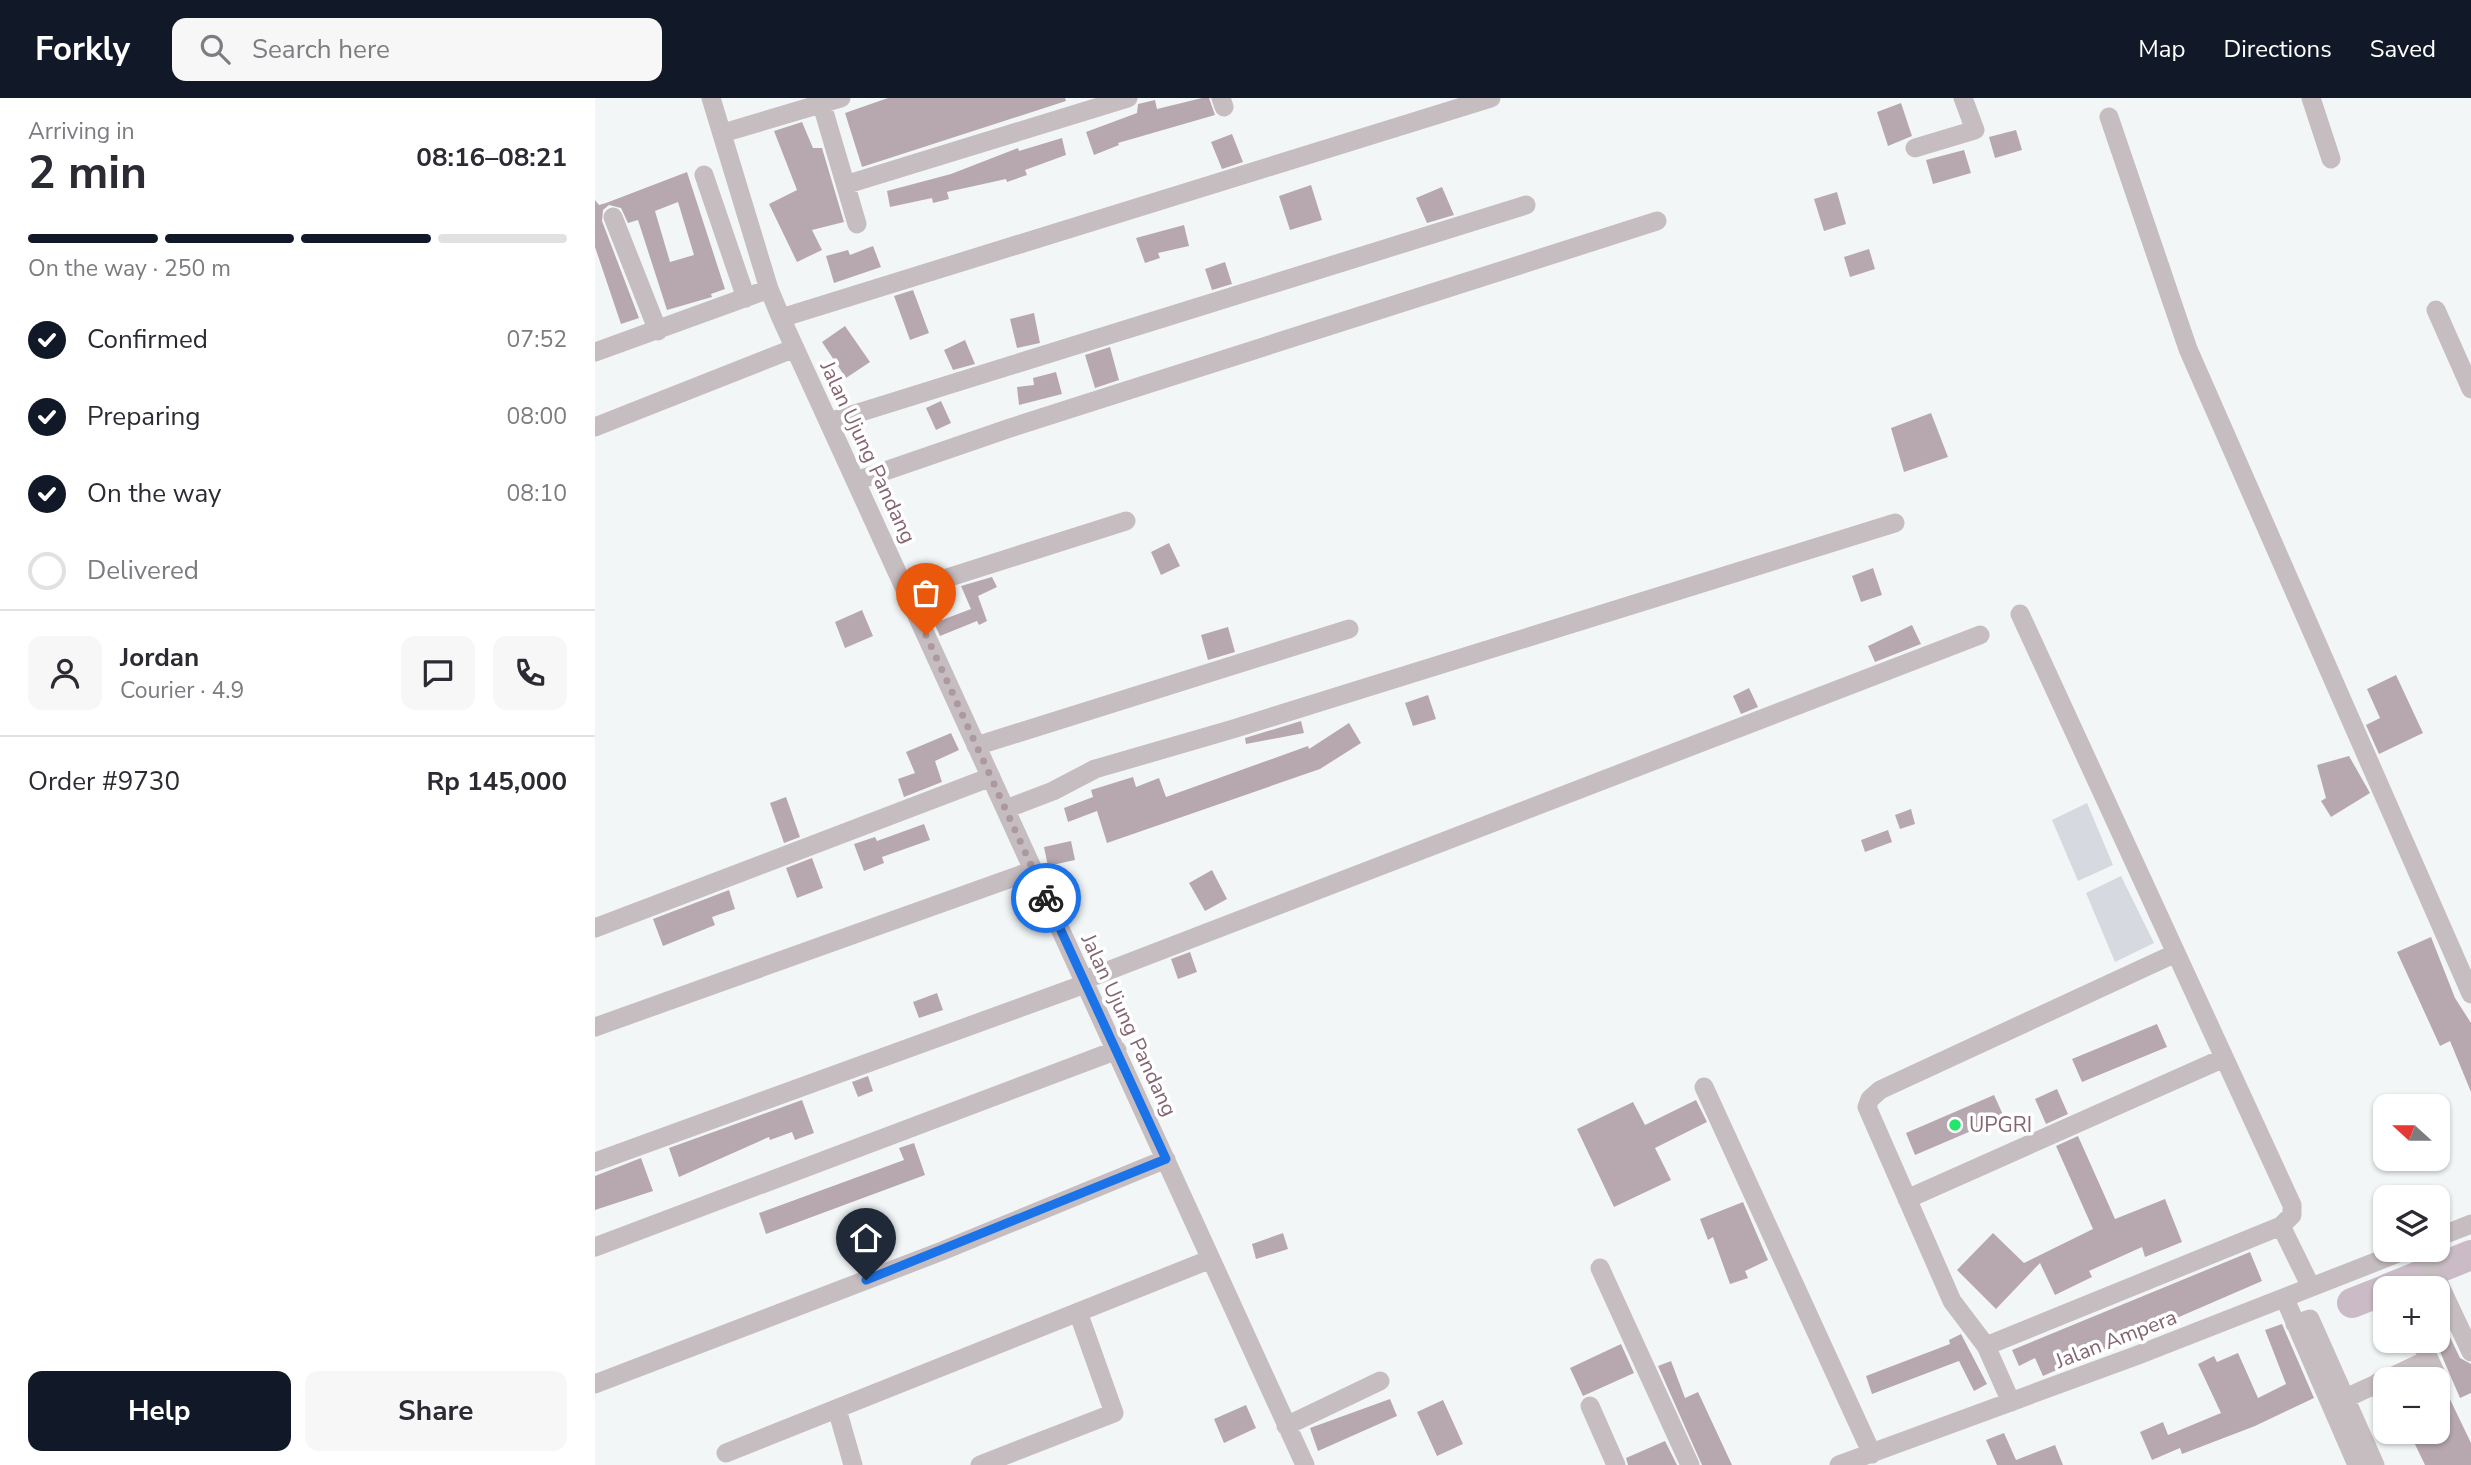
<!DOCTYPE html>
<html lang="en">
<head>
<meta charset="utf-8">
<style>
	:root { --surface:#fff; --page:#f7f7f7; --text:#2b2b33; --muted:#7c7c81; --line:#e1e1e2; --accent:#111827 }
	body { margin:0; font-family:"Nunito Sans",sans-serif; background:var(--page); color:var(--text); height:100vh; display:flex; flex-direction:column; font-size:26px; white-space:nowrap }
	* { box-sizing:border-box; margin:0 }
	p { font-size:23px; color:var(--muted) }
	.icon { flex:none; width:38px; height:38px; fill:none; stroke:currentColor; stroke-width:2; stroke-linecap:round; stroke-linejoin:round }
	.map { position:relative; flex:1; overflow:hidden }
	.details { display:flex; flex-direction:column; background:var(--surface); width:595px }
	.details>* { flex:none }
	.needle { width:46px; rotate:291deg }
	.controls { position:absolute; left:1778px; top:996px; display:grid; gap:14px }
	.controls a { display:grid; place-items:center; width:77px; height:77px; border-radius:14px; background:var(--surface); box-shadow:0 2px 5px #0004; font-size:35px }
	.pin { position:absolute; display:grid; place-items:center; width:60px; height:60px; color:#fff; margin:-72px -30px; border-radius:50% 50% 50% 0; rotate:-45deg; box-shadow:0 0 7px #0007 }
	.pin .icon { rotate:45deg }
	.courier { position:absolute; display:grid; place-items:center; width:70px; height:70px; margin:-35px; border:5px solid #1a73e8; border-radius:50%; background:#fff; color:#222; box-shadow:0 2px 9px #0007 }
	.headline em { font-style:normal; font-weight:700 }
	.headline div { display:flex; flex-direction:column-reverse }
	.headline { display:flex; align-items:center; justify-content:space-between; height:119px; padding:0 28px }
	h1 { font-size:46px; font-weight:700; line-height:52px }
	.bar { display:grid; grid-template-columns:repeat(4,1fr); gap:10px 7px; align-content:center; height:84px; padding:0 28px }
	.bar i { height:9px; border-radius:5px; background:var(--line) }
	.bar .selected { background:var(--accent) }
	.bar p { grid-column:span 4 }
	.line { display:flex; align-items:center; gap:18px; padding:0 28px; border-top:2px solid var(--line) }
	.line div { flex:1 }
	.round { display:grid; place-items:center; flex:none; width:74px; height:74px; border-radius:14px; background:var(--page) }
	ol { padding:0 28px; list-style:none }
	li { display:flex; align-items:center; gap:21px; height:77px }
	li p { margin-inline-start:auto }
	li .icon { padding:7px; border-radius:50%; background:var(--accent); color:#fff; stroke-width:4 }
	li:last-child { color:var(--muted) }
	li i { width:38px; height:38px; border:4px solid var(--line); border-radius:50% }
	.cta { display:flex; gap:14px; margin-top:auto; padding:14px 28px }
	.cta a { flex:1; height:80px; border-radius:14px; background:var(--accent); color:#fff; font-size:28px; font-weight:700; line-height:80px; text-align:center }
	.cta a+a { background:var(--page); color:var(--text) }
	header { display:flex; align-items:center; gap:42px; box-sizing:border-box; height:98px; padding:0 35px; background:var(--accent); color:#fff }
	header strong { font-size:33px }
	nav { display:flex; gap:38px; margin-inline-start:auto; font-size:24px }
	.search { width:490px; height:63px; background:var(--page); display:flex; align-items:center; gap:18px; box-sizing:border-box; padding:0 24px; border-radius:14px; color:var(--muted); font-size:26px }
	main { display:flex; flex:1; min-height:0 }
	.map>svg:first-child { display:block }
	.green { fill:#d7d9e0 }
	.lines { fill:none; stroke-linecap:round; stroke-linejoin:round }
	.river { stroke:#cbbbc6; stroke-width:30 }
	.building { fill:#b7a8af; fill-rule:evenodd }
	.minor { stroke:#c6bdc0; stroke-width:19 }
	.done { stroke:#ac98a1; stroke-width:7; stroke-dasharray:0 12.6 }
	.route { stroke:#1a73e8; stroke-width:9 }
	.poi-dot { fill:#24e66d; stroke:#fff; stroke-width:2.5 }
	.labels { text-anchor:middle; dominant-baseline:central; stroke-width:7; stroke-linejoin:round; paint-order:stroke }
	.street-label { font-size:21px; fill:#856572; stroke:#fff }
	.poi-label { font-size:21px; fill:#856572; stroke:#fff; text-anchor:start }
</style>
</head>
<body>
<header>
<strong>Forkly</strong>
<div class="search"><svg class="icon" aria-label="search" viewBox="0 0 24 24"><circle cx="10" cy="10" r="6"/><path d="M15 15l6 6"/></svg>Search here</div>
<nav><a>Map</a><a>Directions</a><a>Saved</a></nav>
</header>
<main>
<section class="details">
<div class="headline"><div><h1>2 min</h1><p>Arriving in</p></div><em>08:16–08:21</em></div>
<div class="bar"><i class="selected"></i><i class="selected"></i><i class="selected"></i><i></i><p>On the way · 250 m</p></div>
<ol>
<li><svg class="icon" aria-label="check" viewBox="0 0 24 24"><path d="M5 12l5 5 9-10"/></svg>Confirmed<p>07:52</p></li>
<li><svg class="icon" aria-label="check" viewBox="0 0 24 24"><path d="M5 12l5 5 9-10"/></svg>Preparing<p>08:00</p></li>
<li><svg class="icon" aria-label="check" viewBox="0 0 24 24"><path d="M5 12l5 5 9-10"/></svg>On the way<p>08:10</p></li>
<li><i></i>Delivered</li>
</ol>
<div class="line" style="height:126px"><a class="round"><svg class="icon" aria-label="person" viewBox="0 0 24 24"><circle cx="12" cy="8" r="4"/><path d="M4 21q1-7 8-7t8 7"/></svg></a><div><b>Jordan</b><p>Courier · 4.9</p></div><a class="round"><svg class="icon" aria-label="chat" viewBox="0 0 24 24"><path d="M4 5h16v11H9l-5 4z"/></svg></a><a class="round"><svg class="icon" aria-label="phone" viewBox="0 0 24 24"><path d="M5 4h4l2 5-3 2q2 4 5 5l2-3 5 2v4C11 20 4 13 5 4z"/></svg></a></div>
<div class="line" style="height:91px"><div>Order #9730</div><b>Rp 145,000</b></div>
<div class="cta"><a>Help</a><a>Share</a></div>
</section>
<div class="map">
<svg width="1876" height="1367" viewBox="0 0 1876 1367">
	<rect width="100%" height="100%" fill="#f3f6f7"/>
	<path class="green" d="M1492,705l26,62 -35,16 -26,-61z
		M1526,778l33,67 -39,19 -29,-69z"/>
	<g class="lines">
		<path class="river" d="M1794,1190l82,-33
			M1757,1205l33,-13"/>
	</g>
	<path class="building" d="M293,0h177l1,3 -204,66 -17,-54z
		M607,0h7l6,17 -97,28 1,2 -25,10 -8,-23 51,-19 1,-9 17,-4 2,9z
		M1306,5l11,33 -24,10 -11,-34z
		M207,24l11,26h9l22,74 -32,8 10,20 -25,12 -28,-58 28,-14 -23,-59z
		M1421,32l6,20 -27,8 -6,-21z
		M637,36l11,28 -21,7 -11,-27z
		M467,40l4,17 -41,15 2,5 -20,7 -1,-3 -59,13 2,7 -16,4 -1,-5 -42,9 -3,-16 64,-17 67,-26 1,3z
		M1369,52l7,23 -38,11 -7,-24z
		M92,74l38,117 -14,5 1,3 -45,13 -29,-90 -10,3 -7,-15 -12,-3 -6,5 -1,11 37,97 -18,6 -26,-77v-47l4,5 7,-2zM83,104l16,53 -24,7 -15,-51z
		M716,87l11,35 -32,10 -11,-34z
		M847,89l12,28 -27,8 -11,-25z
		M1242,94l9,32 -22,7 -10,-32z
		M589,127l5,21 -31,7 2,5 -15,5 -9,-25z
		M278,148l8,21 -47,16 -8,-27 22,-6 2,5z
		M1274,151l6,20 -25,8 -6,-20z
		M630,164l7,22 -20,6 -7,-21z
		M318,192l16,43 -19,7 -16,-44z
		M439,215l6,30 -23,5 -7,-29z
		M250,228l25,36 -24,16 -24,-36z
		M370,242l10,24 -22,6 -9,-20z
		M515,249l9,33 -24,8 -10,-33z
		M461,274l6,22 -43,11 -2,-18 17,-2 -1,-7z
		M346,303l10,22 -15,7 -10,-22z
		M1336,315l17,44 -44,15 -13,-44z
		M574,445l11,23 -19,9 -10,-23z
		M1278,470l9,27 -21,7 -9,-26z
		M397,479l5,10 -19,9 9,25 -8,4 -2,-4 -37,15 -6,-13 37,-14 -10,-23z
		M267,512l11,26 -28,12 -10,-26z
		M1317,527l9,19 -46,18 -7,-16z
		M633,529l7,25 -27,8 -7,-25z
		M1801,577l27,58 -44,21 -13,-29 14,-7 -13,-29z
		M1154,590l9,19 -17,7 -8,-18z
		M833,597l8,24 -23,7 -8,-23z
		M706,623l3,12 -58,11 -1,-6z
		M754,625l12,20 -41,26 -213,74 -10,-32 -29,11 -4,-14 29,-11 -2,-7 42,-13 3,10 23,-9 7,19 142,-51 1,3z
		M356,635l8,17 -24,11 7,21 -38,15 -6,-18 17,-6 -9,-21z
		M1754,658l21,37 -39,24 -10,-16 5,-3 -9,-33z
		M191,699l14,40 -16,6 -14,-40z
		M1316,711l4,15 -15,5 -5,-14z
		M329,726l6,16 -48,17 2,6 -20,8 -10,-27 21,-7 2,4z
		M1293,732l4,12 -27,10 -4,-12z
		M476,743l4,19 -27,6 -4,-19z
		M217,760l11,30 -26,10 -11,-30z
		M617,772l15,29 -22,12 -16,-28z
		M134,792l6,19 -23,8 3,8 -52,21 -10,-27z
		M1836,839l24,61 16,25v69l-21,-51 -10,5 -43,-94z
		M595,854l7,20 -19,7 -7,-20z
		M342,895l6,17 -24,8 -6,-16z
		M1562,926l10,23 -85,35 -10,-23z
		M273,978l5,15 -15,6 -6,-15z
		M1462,991l11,25 -22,10 -11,-25z
		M1399,997l10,22 -89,38 -9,-22z
		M207,1002l12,33 -19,7 -3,-8 -22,8 -1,-3 -90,40 -10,-29z
		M1101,1002l11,22 -52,26 16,32 -57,27 -37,-78 56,-27 12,23z
		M1483,1038l37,83 50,-20 17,43 -37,15 -3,-10 -53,24 3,6 -37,18 -15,-32 -44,46 -39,-39 36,-37 31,30 69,-34 -37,-83z
		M319,1045l11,32 -159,59 -7,-21 145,-53 -5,-12z
		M46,1060l12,33 -58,19v-34z
		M1148,1104l25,58 -23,11 3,7 -18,6 -17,-47 -5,3 -8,-21z
		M688,1135l5,16 -32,10 -4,-15z
		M1655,1154l12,29 -219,95 -8,-18 -16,8 -7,-16z
		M1687,1226l32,74 -59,28 -73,28 -2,-6 -28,12 -12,-28 23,-10 5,13 53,-22 -23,-49 16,-8 3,6 21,-9 20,45 28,-14 -21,-54z
		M1853,1235l12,25 11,6v29l-11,5 -25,-58z
		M1366,1236l26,50 -13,7 -15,-30 -87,33 -6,-18 84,-32 -1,-4z
		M1026,1246l13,29 -51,23 -13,-28z
		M1076,1263l14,37 13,-6 34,73h-30l-44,-99z
		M1852,1295l24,50v22h-46l-16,-33h29v-37z
		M795,1301l7,17 -79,35 -8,-23z
		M848,1302l20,44 -26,12 -20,-44z
		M651,1307l10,23 -32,15 -10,-24z
		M1409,1335l12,27 39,-15 8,20h-66l-11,-25z
		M1070,1343l12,24h-49l-2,-7z"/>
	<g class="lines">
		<path class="minor" d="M116,0l58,191 12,29 524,1147
			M225,0l37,126
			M626,0l3,9
			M1716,0l20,61
			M1514,19l79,232 283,645
			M128,35l118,-35
			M1320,50l60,-18 -12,-32
			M109,77l42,123
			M253,86l280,-86
			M18,119l45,114
			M1841,212l35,79
			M186,220l710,-220
			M0,254l174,-63
			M234,324l697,-217
			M0,329l200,-79
			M261,383l154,-53 647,-207
			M311,493l220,-70
			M1425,516l272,591v10l-11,11 30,61
			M381,648l373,-117
			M411,711l47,-18 42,-22 138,-40 662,-206
			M0,830l396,-151
			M489,882l896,-345
			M0,929l439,-157
			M1109,989l168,367
			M0,1064l490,-178
			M1312,1101l317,-141
			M1843,1139l33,-13
			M0,1149l522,-197
			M1828,1152l48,102
			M1005,1170l90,197
			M1690,1201l72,166
			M1700,1226l15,-5 65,146
			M1391,1248l295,-120
			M1834,1261l11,24
			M1792,1281l42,-20 -9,-19
			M1782,1285l8,18
			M0,1286l347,-133 224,-92
			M1751,1300l39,-18
			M1416,1304l-25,-56 -34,-45 -85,-194 3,-8 10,-9 296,-137
			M995,1308l26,59
			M242,1311l16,56
			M691,1328l94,-45
			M131,1355l485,-194
			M385,1367l134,-52 -36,-101
			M1244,1367l299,-110 268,-105"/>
	</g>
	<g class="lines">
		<path class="done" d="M331,537l120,263"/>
		<path class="route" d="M271,1182l300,-121 -120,-261"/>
	</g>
	<circle class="poi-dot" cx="1360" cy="1027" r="7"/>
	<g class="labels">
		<g class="street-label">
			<text transform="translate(273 354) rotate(65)">Jalan Ujung Pandang</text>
			<text transform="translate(534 927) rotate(65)">Jalan Ujung Pandang</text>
			<text transform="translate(1521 1241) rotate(-21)">Jalan Ampera</text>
		</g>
		<g class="poi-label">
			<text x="1374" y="1027">UPGRI</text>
		</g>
	</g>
</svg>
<div class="controls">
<a><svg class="needle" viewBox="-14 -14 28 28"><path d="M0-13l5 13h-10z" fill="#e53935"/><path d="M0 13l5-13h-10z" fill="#7c7c81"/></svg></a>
<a><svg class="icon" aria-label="layers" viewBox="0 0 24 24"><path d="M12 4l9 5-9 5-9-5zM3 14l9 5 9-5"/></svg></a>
<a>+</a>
<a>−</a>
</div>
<div class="pin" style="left:331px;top:537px;background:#ea580c"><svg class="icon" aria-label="bag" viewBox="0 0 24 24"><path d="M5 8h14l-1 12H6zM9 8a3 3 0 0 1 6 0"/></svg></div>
<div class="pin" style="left:271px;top:1182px;background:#1f2937"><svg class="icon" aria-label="home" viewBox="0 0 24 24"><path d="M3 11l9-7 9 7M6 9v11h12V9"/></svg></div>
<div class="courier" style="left:451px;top:800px"><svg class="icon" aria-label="bike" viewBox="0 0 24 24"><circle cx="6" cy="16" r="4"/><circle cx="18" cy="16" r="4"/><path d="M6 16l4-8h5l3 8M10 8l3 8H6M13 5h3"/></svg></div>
</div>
</main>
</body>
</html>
